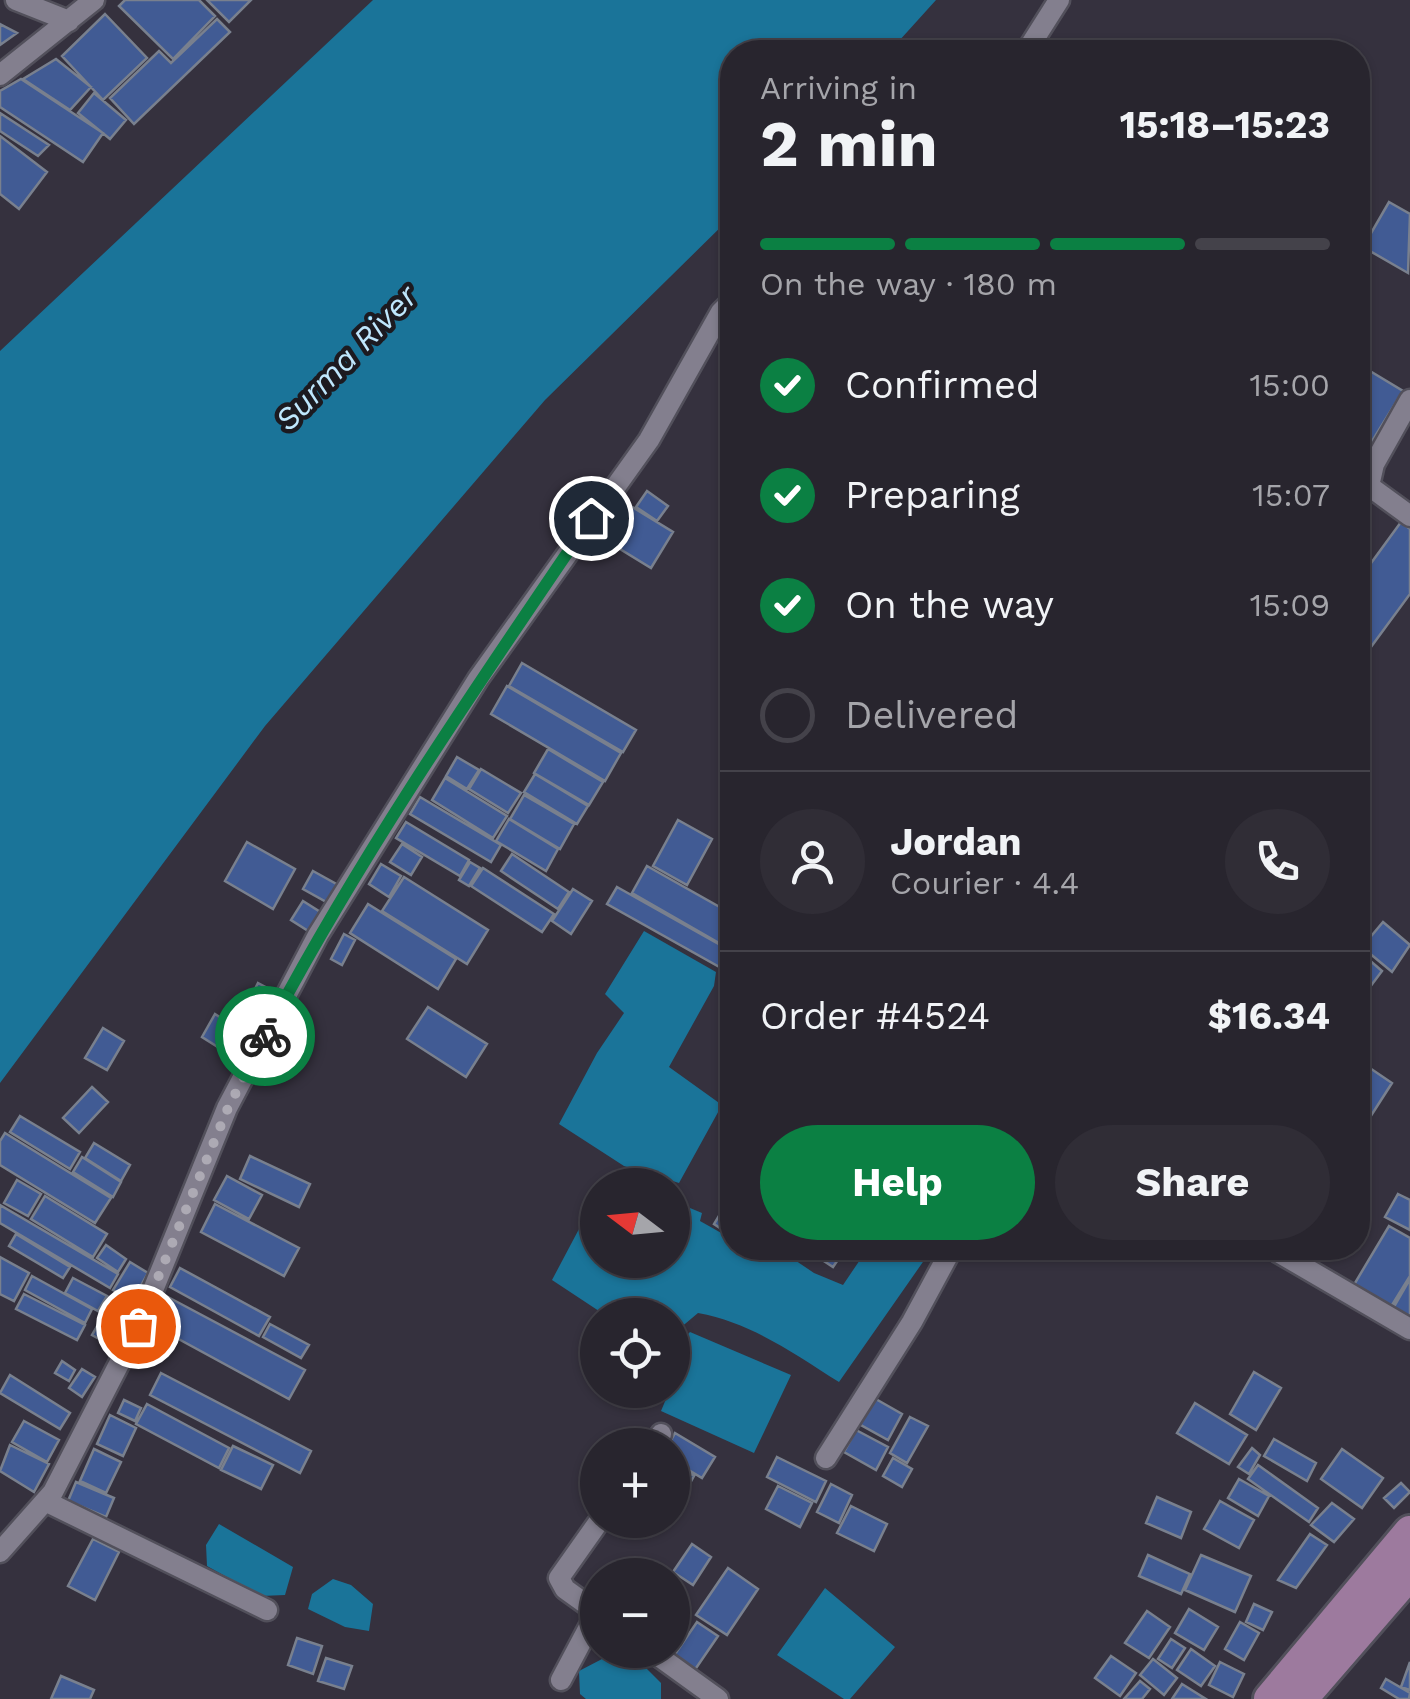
<!DOCTYPE html>
<html lang="en">
<head>
<meta charset="utf-8">
<style>
	:root { --surface:#28252e; --page:#302d36; --text:#f1f3f6; --muted:#a5a5aa; --line:#44424a; --accent:#0b8043 }
	body { margin:0; font-family:"Work Sans",sans-serif; background:var(--page); color:var(--text); height:100vh; display:flex; flex-direction:column; font-size:38px; white-space:nowrap }
	* { box-sizing:border-box; margin:0 }
	p { font-size:32px; color:var(--muted) }
	.icon { flex:none; width:55px; height:55px; fill:none; stroke:currentColor; stroke-width:2; stroke-linecap:round; stroke-linejoin:round }
	.map { position:relative; flex:1; overflow:hidden }
	.details { position:absolute; left:720px; top:40px; width:650px; height:1220px; display:flex; flex-direction:column; background:var(--surface); border-radius:40px; box-shadow:0 2px 8px #0004,0 0 0 2px var(--line) }
	.details>* { flex:none }
	.needle { width:65px; rotate:286deg }
	.tools { position:absolute; left:580px; top:1168px; display:grid; gap:20px }
	.tools a { display:grid; place-items:center; width:110px; height:110px; border-radius:50%; background:var(--surface); box-shadow:0 2px 8px #0004,0 0 0 2px var(--line); font-size:50px }
	.pin { position:absolute; display:grid; place-items:center; width:85px; height:85px; color:#fff; margin:-42px; border:5px solid #fff; border-radius:50%; box-shadow:0 2px 10px #0007 }
	.courier { position:absolute; display:grid; place-items:center; width:100px; height:100px; margin:-50px; border:8px solid #0b8043; border-radius:50%; background:#fff; color:#222; box-shadow:0 2px 12px #0007 }
	.headline em { font-style:normal; font-weight:700 }
	.headline div { display:flex; flex-direction:column-reverse }
	.headline { display:flex; align-items:center; justify-content:space-between; height:170px; padding:0 40px }
	h1 { font-size:65px; font-weight:700; line-height:75px }
	.bar { display:grid; grid-template-columns:repeat(4,1fr); gap:15px 10px; align-content:center; height:120px; padding:0 40px }
	.bar i { height:12px; border-radius:8px; background:var(--line) }
	.bar .active { background:var(--accent) }
	.bar p { grid-column:span 4 }
	.line { display:flex; align-items:center; gap:25px; padding:0 40px; border-top:2px solid var(--line) }
	.line div { flex:1 }
	.round { display:grid; place-items:center; flex:none; width:105px; height:105px; border-radius:52px; background:var(--page) }
	ol { padding:0 40px; list-style:none }
	li { display:flex; align-items:center; gap:30px; height:110px }
	li p { margin-inline-start:auto }
	li .icon { padding:10px; border-radius:50%; background:var(--accent); color:#fff; stroke-width:4 }
	li:last-child { color:var(--muted) }
	li i { width:55px; height:55px; border:5px solid var(--line); border-radius:50% }
	.button { display:flex; gap:20px; margin-top:auto; padding:20px 40px }
	.button a { flex:1; height:115px; border-radius:60px; background:var(--accent); color:#fff; font-size:40px; font-weight:700; line-height:115px; text-align:center }
	.button a+a { background:var(--page); color:var(--text) }
	.map>svg:first-child { display:block }
	.water { fill:#1a7499 }
	.building { fill:#415b94; stroke:#79808e; stroke-width:2.5 }
	.lines { fill:none; stroke-linecap:round; stroke-linejoin:round }
	.minor-casing { stroke:#52505b; stroke-width:25 }
	.primary-casing { stroke:#52505b; stroke-width:38 }
	.minor { stroke:#837f8e; stroke-width:20 }
	.primary { stroke:#9d7a9e; stroke-width:32 }
	.done { stroke:#adaab4; stroke-width:10; stroke-dasharray:0 18 }
	.route { stroke:#0b8043; stroke-width:12 }
	.labels { text-anchor:middle; dominant-baseline:central; stroke-width:9; stroke-linejoin:round; paint-order:stroke }
	.water-label { font-size:32px; font-style:italic; fill:#bfe7fd; stroke:#1c1a20 }
</style>
</head>
<body>
<div class="map">
<svg width="1410" height="1699" viewBox="0 0 1410 1699">
	<rect width="100%" height="100%" fill="#35313e"/>
	<path class="water" d="M373,0h563l-47,52h-157v164l-187,184 -280,326 -265,357v-732z
		M644,931l72,41 -2,14 -45,81 53,38 -43,78 -55,-17 -65,-42 38,-71 27,-40 -19,-19z
		M597,1195l1,65h74l1,-59 29,12 -2,8 32,18v9h45l37,25 29,12 25,-37 64,1 -93,133c-46,-29 -87,-59 -141,-69l-25,21 -1,-19h-67l-53,-35z
		M690,1332l101,43 -37,78 -93,-42 15,-36 -3,-25z
		M219,1524l74,43 -8,28 -24,1 -54,-30 -1,-21z
		M333,1579l18,6 22,19 -4,27 -24,-4 -37,-18 4,-15z
		M825,1588l70,59 -45,52h-6l-67,-44z
		M602,1659l41,6 18,18v16h-75l-6,-5 -1,-23z"/>
	<path class="building" d="M125,0h74l16,16 -42,43 -54,-53z
		M207,0h44l-22,22z
		M105,14l42,44 -44,42 -41,-44z
		M217,19l13,13 -96,92 -24,-26 49,-47 12,12z
		M0,24l17,9 -17,12z
		M56,59l35,28 -21,23 -47,-31z
		M21,79l82,54 -20,29 -83,-55v-16z
		M94,93l32,27 -16,19 -32,-26z
		M0,113l49,32 -11,11 -38,-25z
		M0,136l47,36 -28,37 -19,-15z
		M1389,202l21,12 -2,59 -45,-26z
		M1360,365l43,26 -45,73v-95z
		M647,491l21,15 -11,15 -21,-14z
		M629,505l44,27 -22,36 -44,-27z
		M1401,522l9,7v65l-42,57 -10,-7v-63z
		M522,663l114,67 -13,22 -114,-66z
		M507,686l114,67 -16,28 -114,-67z
		M548,749l55,33 -14,23 -55,-32z
		M457,757l22,13 -12,19 -21,-13z
		M481,769l40,24 -13,20 -39,-24z
		M535,774l53,32 -11,18 -53,-32z
		M445,778l62,38 -14,22 -61,-38z
		M524,795l50,29 -14,25 -50,-30z
		M420,797l81,48 -10,17 -81,-48z
		M509,819l49,30 -12,22 -50,-30z
		M678,820l34,19 -25,46 -34,-19z
		M406,822l63,38 -9,16 -64,-38z
		M247,842l48,27 -22,40 -48,-28z
		M402,844l20,13 -11,18 -21,-13z
		M512,854l57,38 -11,17 -57,-38z
		M470,862l10,6 -11,18 -10,-6z
		M381,864l20,12 -12,21 -20,-13z
		M647,866l85,48v21l-6,12 -94,-54z
		M483,868l71,46 -12,18 -71,-46z
		M313,871l27,15 -10,18 -27,-15z
		M404,877l84,53 -21,34 -85,-53z
		M617,887l114,64 -8,18 -116,-65z
		M573,889l19,12 -21,33 -19,-13z
		M303,901l22,14 -12,19 -22,-14z
		M368,904l88,55 -18,30 -88,-56z
		M1383,922l27,23 -18,27 -30,-25z
		M344,934l11,6 -13,25 -11,-6z
		M1360,952l22,19 -24,32v-47z
		M258,983l19,10 -13,27 -20,-10z
		M428,1007l59,37 -21,33 -59,-38z
		M215,1014l20,13 -14,22 -19,-12z
		M242,1021l19,10 -17,32 -19,-9z
		M103,1028l21,13 -17,29 -22,-12z
		M1358,1060l34,23 -34,53z
		M92,1087l16,15 -29,31 -16,-15z
		M20,1116l60,36 -10,17 -60,-37z
		M5,1133l106,65 -16,25 -95,-58v-24z
		M94,1143l36,22 -9,16 -36,-23z
		M250,1156l60,28 -11,23 -59,-28z
		M82,1157l39,25 -8,15 -40,-25z
		M227,1176l35,19 -13,24 -35,-19z
		M17,1180l24,14 -13,22 -24,-13z
		M732,1194v42l-18,-12z
		M1398,1194l12,6v30l-25,-13z
		M45,1196l62,38 -14,23 -62,-38z
		M215,1204l84,44 -15,28 -83,-44z
		M0,1205l118,69 -8,14 -110,-65z
		M1389,1226l21,12v38l-21,34 -37,-22z
		M16,1234l54,33 -7,11 -54,-32z
		M106,1245l20,14 -8,13 -21,-14z
		M804,1248h42l-13,19z
		M0,1257l29,16 -15,28 -14,-7z
		M130,1262l18,11 -16,28 -19,-11z
		M180,1268l90,49 -11,19 -89,-49z
		M32,1276l60,33 -7,14 -60,-33z
		M73,1278l34,18 -9,15 -33,-18z
		M1410,1279v44l-19,-11z
		M24,1294l61,31 -8,15 -61,-31z
		M166,1296l139,74 -16,29 -138,-75z
		M115,1297l19,11 -11,17 -18,-11z
		M103,1316l24,14 -11,18 -24,-13z
		M270,1324l39,21 -8,13 -38,-21z
		M62,1361l13,9 -6,11 -14,-8z
		M82,1369l13,8 -13,20 -13,-9z
		M1254,1372l27,16 -25,42 -26,-16z
		M161,1373l150,78 -11,22 -150,-78z
		M10,1375l60,38 -10,16 -60,-36z
		M874,1398l28,16 -14,26 -29,-16z
		M124,1400l17,8 -6,13 -17,-8z
		M1195,1403l52,32 -18,29 -52,-31z
		M147,1404l82,44 -10,20 -83,-44z
		M110,1415l26,13 -13,28 -26,-12z
		M910,1417l18,9 -21,37 -17,-10z
		M24,1421l35,19 -12,22 -35,-20z
		M856,1430l32,17 -12,23 -32,-18z
		M675,1433l40,24 -13,21 -30,-18v-15h-4z
		M1274,1439l42,24 -9,18 -43,-25z
		M10,1445l39,19 -15,28 -34,-21z
		M233,1446l40,19 -12,24 -40,-19z
		M1252,1448l8,7 -11,19 -11,-7z
		M94,1449l27,13 -15,31 -26,-12z
		M1342,1449l41,29 -21,30 -41,-29z
		M777,1457l49,24 -10,21 -49,-25z
		M893,1458l19,11 -10,18 -19,-11z
		M672,1463l22,13 -14,25 -8,-4z
		M1258,1465l60,43 -9,14 -61,-43z
		M1239,1479l30,17 -11,20 -30,-18z
		M76,1482l38,16 -8,19 -38,-16z
		M1401,1483l9,9 -16,16 -10,-10z
		M831,1484l21,11 -13,28 -22,-11z
		M778,1486l34,17 -12,24 -34,-18z
		M1157,1497l34,15 -10,26 -35,-15z
		M1220,1501l34,19 -15,28 -35,-19z
		M1332,1503l22,16 -20,23 -23,-17z
		M851,1506l36,18 -13,27 -37,-18z
		M1310,1534l17,11 -31,43 -18,-8z
		M93,1539l26,13 -24,48 -27,-14z
		M692,1544l19,13 -18,28 -20,-13z
		M1148,1555l42,19 -9,20 -42,-18z
		M1201,1555l50,21 -16,36 -50,-22z
		M728,1568l30,21 -31,46 -31,-20z
		M1254,1604l18,8 -9,18 -17,-8z
		M1189,1609l29,18 -14,23 -29,-17z
		M1147,1611l23,16 -21,31 -24,-15z
		M697,1622l21,14 -26,38 -21,-14z
		M1240,1622l19,11 -15,27 -19,-11z
		M297,1638l25,8 -9,28 -25,-9z
		M1171,1639l14,9 -13,20 -14,-9z
		M1191,1649l24,17 -14,20 -24,-16z
		M1111,1656l25,17 -16,23 -25,-18z
		M326,1658l26,8 -8,23 -26,-8z
		M1153,1659l24,19 -13,17 -24,-20z
		M1220,1662l24,12 -11,23 -24,-12z
		M1410,1662v28l-9,-3z
		M61,1676l33,14 -4,9h-39z
		M1386,1679l24,14 -1,6h-10l-18,-11z
		M1140,1681l10,8 -8,10h-18z
		M1182,1684l24,15h-34z"/>
	<g class="lines">
		<g class="minor-casing">
			<path id="minor" d="M16,0l53,21
				M1026,52l33,-52
				M0,75l94,-75
				M1410,400l-36,64 -5,22 41,30
				M1271,1248l139,81
				M654,1445l7,-11
				M826,1458l86,-136 40,-74
				M45,1501l222,109
				M0,1552l53,-60 85,-165 89,-219 91,-173 160,-256 171,-239 72,-128 11,-11
				M650,1650l68,49
				M561,1680l36,-68 -32,-23 -6,-11 41,-58"/>
		</g>
		<g class="primary-casing">
			<path id="primary" d="M1270,1699l140,-167
				M1301,1699l109,-126"/>
		</g>
		<use href="#minor" class="minor"/>
		<use href="#primary" class="primary"/>
	</g>
	<g class="lines">
		<path class="done" d="M138,1326l90,-218 37,-72"/>
		<path class="route" d="M265,1036c95,-181 211,-349 326,-518"/>
	</g>
	<g class="labels">
		<g class="water-label">
			<text transform="translate(346 358) rotate(-46)">Surma River</text>
		</g>
	</g>
</svg>
<div class="tools">
<a><svg class="needle" viewBox="-14 -14 28 28"><path d="M0-13l5 13h-10z" fill="#e53935"/><path d="M0 13l5-13h-10z" fill="#a5a5aa"/></svg></a>
<a><svg class="icon" aria-label="locate" viewBox="0 0 24 24"><circle cx="12" cy="12" r="6"/><path d="M12 2v4M12 18v4M2 12h4M18 12h4"/></svg></a>
<a>+</a>
<a>−</a>
</div>
<div class="pin" style="left:138px;top:1326px;background:#ea580c"><svg class="icon" aria-label="bag" viewBox="0 0 24 24"><path d="M5 8h14l-1 12H6zM9 8a3 3 0 0 1 6 0"/></svg></div>
<div class="pin" style="left:591px;top:518px;background:#1f2937"><svg class="icon" aria-label="home" viewBox="0 0 24 24"><path d="M3 11l9-7 9 7M6 9v11h12V9"/></svg></div>
<div class="courier" style="left:265px;top:1036px"><svg class="icon" aria-label="bike" viewBox="0 0 24 24"><circle cx="6" cy="16" r="4"/><circle cx="18" cy="16" r="4"/><path d="M6 16l4-8h5l3 8M10 8l3 8H6M13 5h3"/></svg></div>
<section class="details">
<div class="headline"><div><h1>2 min</h1><p>Arriving in</p></div><em>15:18–15:23</em></div>
<div class="bar"><i class="active"></i><i class="active"></i><i class="active"></i><i></i><p>On the way · 180 m</p></div>
<ol>
<li><svg class="icon" aria-label="check" viewBox="0 0 24 24"><path d="M5 12l5 5 9-10"/></svg>Confirmed<p>15:00</p></li>
<li><svg class="icon" aria-label="check" viewBox="0 0 24 24"><path d="M5 12l5 5 9-10"/></svg>Preparing<p>15:07</p></li>
<li><svg class="icon" aria-label="check" viewBox="0 0 24 24"><path d="M5 12l5 5 9-10"/></svg>On the way<p>15:09</p></li>
<li><i></i>Delivered</li>
</ol>
<div class="line" style="height:180px"><a class="round"><svg class="icon" aria-label="person" viewBox="0 0 24 24"><circle cx="12" cy="8" r="4"/><path d="M4 21q1-7 8-7t8 7"/></svg></a><div><b>Jordan</b><p>Courier · 4.4</p></div><a class="round"><svg class="icon" aria-label="phone" viewBox="0 0 24 24"><path d="M5 4h4l2 5-3 2q2 4 5 5l2-3 5 2v4C11 20 4 13 5 4z"/></svg></a></div>
<div class="line" style="height:130px"><div>Order #4524</div><b>$16.34</b></div>
<div class="button"><a>Help</a><a>Share</a></div>
</section>
</div>
</body>
</html>
